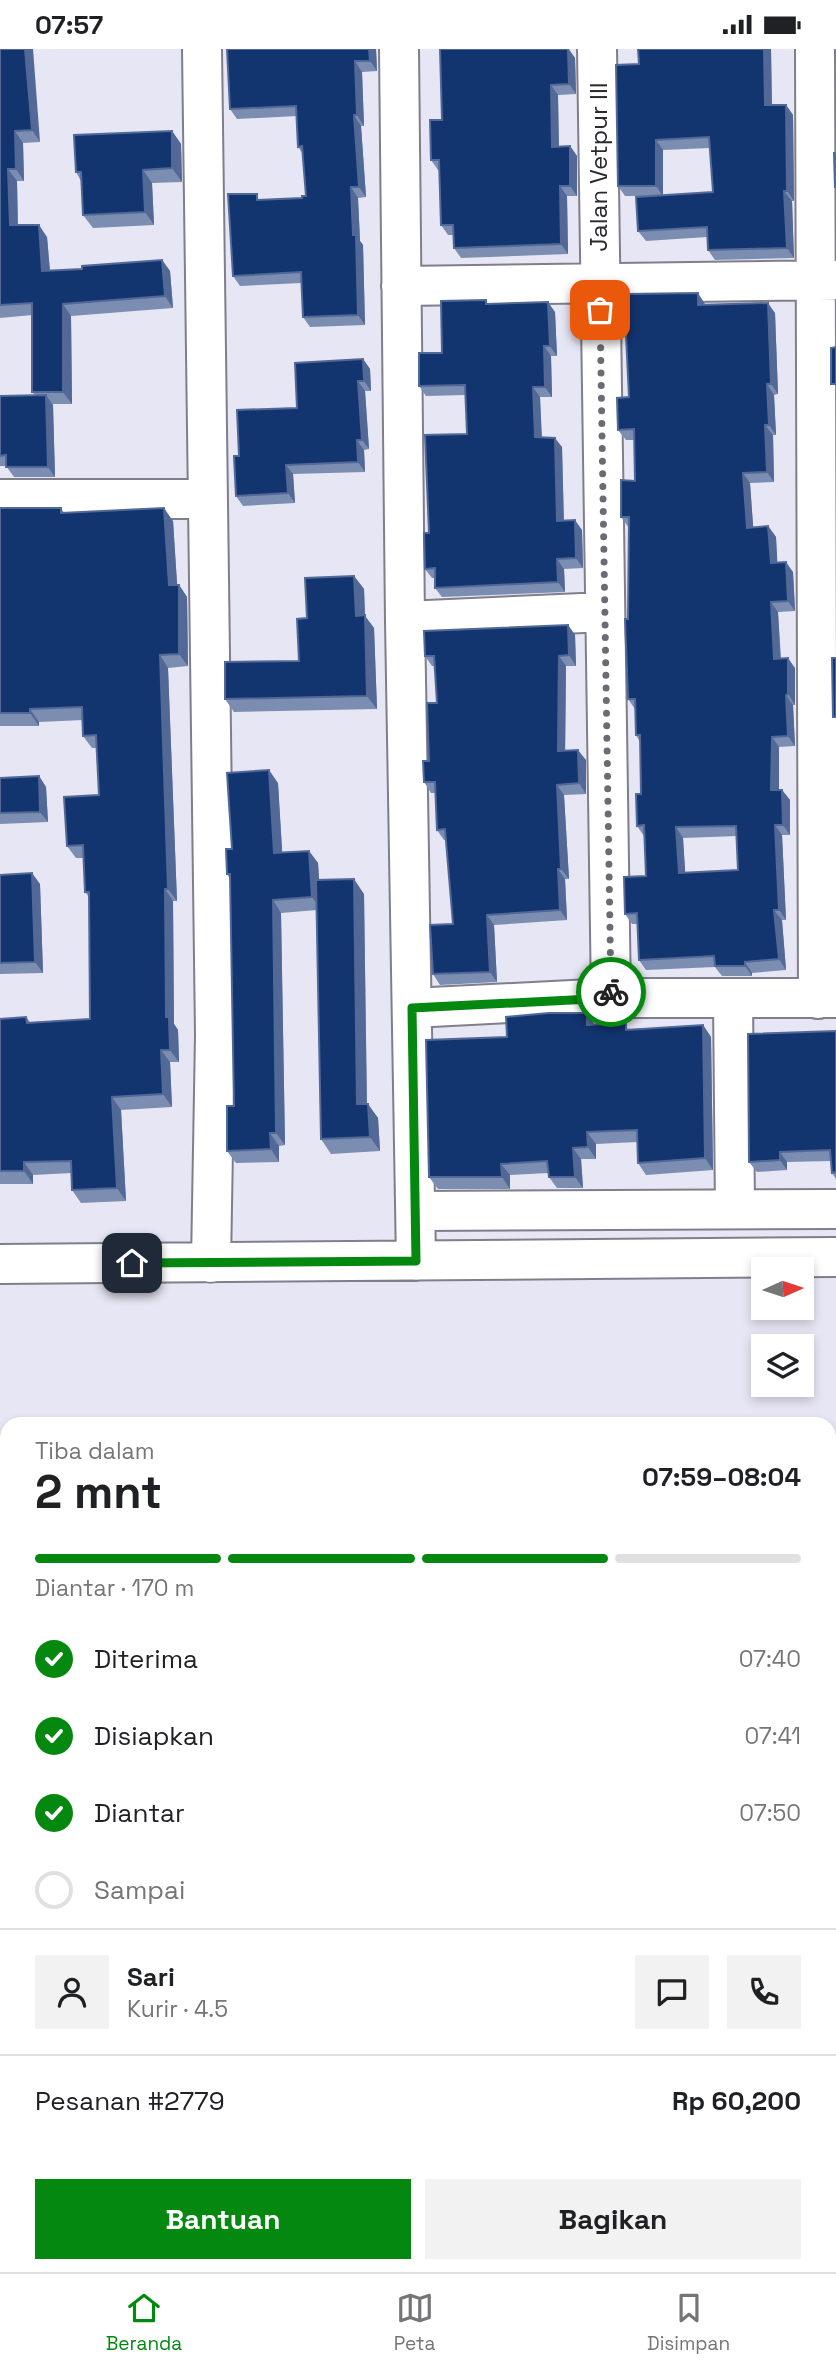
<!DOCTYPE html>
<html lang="id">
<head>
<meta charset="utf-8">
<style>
	:root { --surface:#fff; --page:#f2f2f2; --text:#202124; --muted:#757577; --line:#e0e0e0; --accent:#058810 }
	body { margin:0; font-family:"Space Grotesk",sans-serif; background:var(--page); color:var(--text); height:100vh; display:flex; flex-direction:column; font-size:26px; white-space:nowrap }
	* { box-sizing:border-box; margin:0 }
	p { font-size:23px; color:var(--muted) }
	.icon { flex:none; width:38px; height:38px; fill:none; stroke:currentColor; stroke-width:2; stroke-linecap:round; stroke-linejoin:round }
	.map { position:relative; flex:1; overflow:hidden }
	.sheet { position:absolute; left:0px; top:1368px; width:836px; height:856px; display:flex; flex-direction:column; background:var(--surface); border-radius:21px 21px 0 0; box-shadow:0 4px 10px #0003 }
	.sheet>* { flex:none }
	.needle { width:46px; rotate:87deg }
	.tools { position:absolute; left:751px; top:1208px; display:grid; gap:14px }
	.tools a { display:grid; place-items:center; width:63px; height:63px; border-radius:0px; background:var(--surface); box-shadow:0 4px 10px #0003; font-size:35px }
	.pin { position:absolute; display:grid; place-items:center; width:60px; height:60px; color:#fff; margin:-30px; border-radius:14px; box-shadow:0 4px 10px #0006 }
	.courier { position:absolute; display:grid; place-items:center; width:70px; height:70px; margin:-35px; border:5px solid #058810; border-radius:50%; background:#fff; color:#222; box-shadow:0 2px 9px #0007 }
	.headline em { font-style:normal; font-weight:700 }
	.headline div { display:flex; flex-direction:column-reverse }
	.headline { display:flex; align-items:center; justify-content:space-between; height:119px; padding:0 35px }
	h1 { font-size:46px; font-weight:700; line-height:52px }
	.bar { display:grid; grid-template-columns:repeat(4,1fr); gap:10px 7px; align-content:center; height:84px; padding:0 35px }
	.bar i { height:9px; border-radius:5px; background:var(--line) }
	.bar .selected { background:var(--accent) }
	.bar p { grid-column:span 4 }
	.line { display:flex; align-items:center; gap:18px; padding:0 35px; border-top:2px solid var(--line) }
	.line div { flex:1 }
	.round { display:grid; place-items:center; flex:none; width:74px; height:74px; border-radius:0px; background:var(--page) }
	ol { padding:0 35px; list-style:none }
	li { display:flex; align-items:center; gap:21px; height:77px }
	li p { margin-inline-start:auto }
	li .icon { padding:7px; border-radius:50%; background:var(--accent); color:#fff; stroke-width:4 }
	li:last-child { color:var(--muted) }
	li i { width:38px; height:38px; border:4px solid var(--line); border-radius:50% }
	.button { display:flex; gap:14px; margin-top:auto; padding:14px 35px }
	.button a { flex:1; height:80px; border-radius:0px; background:var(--accent); color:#fff; font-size:28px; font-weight:700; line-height:80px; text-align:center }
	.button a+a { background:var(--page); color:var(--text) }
	.status { display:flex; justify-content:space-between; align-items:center; height:49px; padding:0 35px; background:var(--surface); direction:ltr }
	.status svg { height:19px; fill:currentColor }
	.tabs { display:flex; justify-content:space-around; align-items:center; height:98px; border-top:2px solid var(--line); background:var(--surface); font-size:19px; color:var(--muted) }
	.tabs a { display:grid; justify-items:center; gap:4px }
	.tabs .selected { color:var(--accent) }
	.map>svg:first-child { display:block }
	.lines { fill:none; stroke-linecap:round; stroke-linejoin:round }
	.minor-casing { stroke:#7f7e8b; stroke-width:42 }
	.minor { stroke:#fff; stroke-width:38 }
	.wall { fill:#7c8db2; fill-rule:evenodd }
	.shaded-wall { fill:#526997 }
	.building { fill:#12346f; stroke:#526997; stroke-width:2; fill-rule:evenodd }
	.done { stroke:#6c6b73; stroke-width:7; stroke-dasharray:0 12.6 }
	.route { stroke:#058810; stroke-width:9 }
	.labels { text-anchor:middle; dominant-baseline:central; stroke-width:7; stroke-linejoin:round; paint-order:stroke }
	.street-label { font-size:24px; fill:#29292e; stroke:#fff }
</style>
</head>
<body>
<div class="status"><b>07:57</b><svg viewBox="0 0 49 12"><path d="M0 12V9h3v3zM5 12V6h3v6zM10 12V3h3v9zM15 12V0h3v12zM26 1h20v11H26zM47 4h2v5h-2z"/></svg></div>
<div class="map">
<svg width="836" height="2223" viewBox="0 0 836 2223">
	<rect width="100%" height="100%" fill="#e7e6f4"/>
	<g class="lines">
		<g class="minor-casing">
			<path id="minor" d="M202,0l13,986 -4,228
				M399,0l6,572 11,640
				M597,0l14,949
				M815,0l3,950
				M401,237l435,-6
				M0,450h207
				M405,572l200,-9
				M733,950l2,209
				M412,959l199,-10h225
				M417,1162l419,-2
				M0,1215l836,-7"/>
		</g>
		<use href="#minor" class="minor"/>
	</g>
	<path class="wall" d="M0,0l40,93 -17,1 1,38h-7l1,44 29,12 3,34 32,-2 80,-9 8,11 3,37 -102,8 1,88h-20l1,1 2,72h-41l-8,-11h-6v-70l35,-1 -3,-3v-77l-32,3z
		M227,0h149l1,22 -15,1 2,54h-3l5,71 -8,1 2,43 3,4 2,80 -55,2 -7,-10 -2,-34 -61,3 -7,-10 28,-76 41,-2 4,-2 -3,-42 -5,-7 -1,-31 -60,3 -7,-10z
		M440,0h129l6,9 1,36 -18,1 1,52 11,-1 7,10v40h-10l1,58 -107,4 -7,-10v-13h-6l-7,-10 -2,-55h-1l-7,-10 11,-40z
		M771,0l1,56h14l7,10 1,86h-2l2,57 -79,2 -7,-10 -1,-13 -61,4 -8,-10 14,-35h-27l-7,-10 21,-122zM710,99l3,44 -50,3v-45z
		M172,82l9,13 1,38 -30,1 2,42 -61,3 -10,-13 -2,-34 -5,-9z
		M489,255l66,8 2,44h-6l1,41h-12l2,40 20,10 2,74 18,9 1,38 -19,1 1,23 -123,5 -7,-9v-10h-3l-7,-9 4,-36 38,-99 -2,-39 -39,1 -7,-10 23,-33z
		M705,255l70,9 3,81 -4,1 2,40h-3l1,47 -24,1 3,44 15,-1 8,11 1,25 16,10 2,39 -17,1 3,46 14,10v37h-2l2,41 -16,1v43h3l8,10v35h-8l4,85h-4l4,50 -34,3v3h-30l-7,-9 -69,3 -7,-10 -2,-36h-5l-7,-10 21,-38 -2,-40 -7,-10 4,-32 -1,-52 -4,-7 -1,-26 -7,-10 1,-171 -8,-11 14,-36 -1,-41h-8l-8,-10 11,-33zM737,787l1,34 -53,3 -2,-35z
		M363,310l7,10 1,22h-6l4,58 -5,1 1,22 -72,2 2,29 -52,3 -7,-10 3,-40 58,-48z
		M0,459h61l3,5 109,8 4,64h2l8,12 1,69 -20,2 9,233h-4l1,123 4,6 1,32h-9l2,45 -51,3 5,91 -45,2 -9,-13v-17l-39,2v9h-33v-165l26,-2 4,5 60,-3 -1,-122 -4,-5 -1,-34h-8l-9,-12 32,-51 -3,-47h-4l-9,-12v-16l-44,2v4h-39z
		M354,527l10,13 1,27 9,12 3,81 -143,3 -9,-13 74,-38 8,-43z
		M568,576l7,10 1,31h-10l-1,85 21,9v34l-22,1 5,84h-4l2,41 -73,5 3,57 -57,3 -7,-11 20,-50 -7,-84h-2l-7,-10 -2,-37h-4l-7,-11 5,-21 8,-58 -2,-37h-3l-7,-10z
		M39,727l7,11 2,35 -48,2v-46z
		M278,734l4,69 27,-1 9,12 1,17 45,14 3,210 11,14 2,33 -49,3 -10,-15 -4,-229 -36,3 4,232 -6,1v16l-43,1 -9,-12 7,-45 -4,-227 -3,-5 5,-25z
		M0,826l40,9 3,89 -43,1z
		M595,975l36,5 72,-4 8,12 2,133 -67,5 -8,-12 -1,-21 -41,2v15h-15l2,29h-26l-8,-11 -1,-4 -38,2v14h-72l-9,-12 78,-140z
		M836,982v148l-4,-6 -1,-12 -44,1v8l-30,2 -8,-10z
		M18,2217h60l4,6h-56l-5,-2z"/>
	<path class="shaded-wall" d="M25,0h8l7,93 -8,-12z
		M369,0h7l1,22 -7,-10z
		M568,0l7,9 1,36 -7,-10z
		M764,0h7l1,67 -7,-11z
		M355,12l7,11 2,54 -7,-11z
		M551,36l7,10 1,62 -7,-10z
		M786,56l7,10 1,86 -7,-10z
		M354,66l7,11 5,71 -7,-10z
		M15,82l8,12 1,38 -8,-12z
		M172,82l9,13 1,38 -10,-14z
		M656,91l7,10v46l-7,-10z
		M570,97l7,10v40l-7,-10z
		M8,120l9,12 1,56 -8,-12z
		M143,121l9,13 2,42 -9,-13z
		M560,137l7,10 1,58 -7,-10z
		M351,138l7,11 2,43 3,4 2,80 -7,-10 -5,-80z
		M784,142l8,10 2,57 -7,-10z
		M39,176l8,12 4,46 -9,-12z
		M162,211l8,11 3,37 -8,-12z
		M698,244l7,11 1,11 -8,-10z
		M548,253l7,10 2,44 -7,-10z
		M768,254l7,10 3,81 -7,-10z
		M63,255l8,12 1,88 -9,-12z
		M544,297l7,10 1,41 -7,-10z
		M363,310l7,10 1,22 -7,-10z
		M358,332l7,10 4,58 -7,-9z
		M767,335l7,11 2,40 -7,-10z
		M533,338l7,10 2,50 -7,-10z
		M46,346l7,10 2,72 -7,-10z
		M765,376l8,10 1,47 -7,-10z
		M555,389l7,9 2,84 -7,-10z
		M357,391l7,10 1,22 -7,-10z
		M286,416l7,9 2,29 -7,-10z
		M743,424l7,10 4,55 -7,-10z
		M164,459l9,13 5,77 -9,-13z
		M575,471l7,10 1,38 -7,-10z
		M768,477l8,11 2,36 -7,-10z
		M557,510l7,10 1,23 -7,-10z
		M786,513l7,10 2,39 -7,-10z
		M354,527l10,13 1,27 9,12 3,81 -10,-13 -11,-80z
		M179,536l8,12 1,69 -9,-12z
		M771,553l7,10 3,57 -7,-10z
		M568,576l7,10 1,31 -7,-11z
		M160,606l8,13 9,233 -9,-12z
		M559,607l7,10 -1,95 -7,-10z
		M788,609l7,10v37l-7,-11z
		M786,646l7,10 2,41 -7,-10z
		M30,660l9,13v4l-9,-13z
		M772,688l7,10v53l-8,-10z
		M578,701l8,10v34l-7,-11z
		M269,721l9,13 5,82 -9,-12z
		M39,727l7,11 2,35 -8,-10z
		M557,736l7,10 5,84 -8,-10z
		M782,741l8,10v35l-7,-10z
		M775,776l7,10 4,85 -7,-10z
		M676,778l7,11 3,46 -7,-11z
		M309,802l9,12 3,46 -9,-12z
		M558,820l7,10 2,41 -7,-10z
		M32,824l8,11 3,89 -8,-11z
		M354,830l10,15 3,225 -10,-15z
		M165,840l8,12 1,123 4,6 1,32 -9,-12 -4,-33z
		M273,851l8,13 4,232 -9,-12z
		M774,861l8,10 4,50 -7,-11z
		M487,866l7,10 3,57 -7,-10z
		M745,913l7,11v3l-7,-10z
		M587,964l8,12h-8z
		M703,976l8,12 2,133 -8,-12z
		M161,1001l9,12 2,45 -9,-13z
		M112,1048l9,13 5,91 -9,-13z
		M368,1055l10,14 2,33 -10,-14z
		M587,1083l9,12v15l-8,-12z
		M270,1084l9,13v16l-8,-13z
		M573,1099l8,11 2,29 -8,-11z
		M780,1103l7,10v8l-7,-10z
		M24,1113l9,13v9l-9,-13z
		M501,1115l9,11v14l-8,-12z
		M74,2217h4l4,6h-11z"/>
	<path class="building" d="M0,0h25l7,81 -17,1 1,38h-8l2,56h29l3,46 40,-2v-3l80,-6 3,36 -102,8v88h-31v-89l-32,2z
		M227,0h142l1,12h-15l2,54h-3l5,72h-8l2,48h3l2,80 -55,2 -2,-45 -68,4 -5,-82h29v6l45,-2v-2h4l-4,-50 -4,1 -2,-41 -66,3z
		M440,0h128l1,35 -18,1 1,62 18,-1v40h-10l1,58 -107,4 -1,-23h-12l-2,-65h-8l-1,-40h12z
		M638,0h126l1,56h21l1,86h-3l3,57 -79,2 -1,-23 -69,4 -2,-34 77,-5 -4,-55 -53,3v46h-38l-2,-121 23,-1z
		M172,82v37l-29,2 2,42 -62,3 -2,-43h-5l-2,-37z
		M834,104h2v34h-1z
		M698,244v12l70,-2 3,81h-4l2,41h-4l2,47 -24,1 4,55 21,-2 3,37 15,-1 2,39 -17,1 3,57 14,-1v36l-2,1 2,41 -16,1 -1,53h11l1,35h-8l4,85h-5l5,49 -34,3v4h-30l-1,-10 -75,4 -2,-47 -12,1 -1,-37 22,-1 -2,-51 -7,1 -1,-32h5l-1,-59h-4l-1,-36h-7l-3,-80h3l1,-102h-8v-37l14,1 -1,-52 -16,1 -1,-32 12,-1 -5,-103zM736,777l2,44 -59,3 -3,-46z
		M486,251v4l62,-2 2,44h-6l1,41h-12l2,50 20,1 2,83 18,-1 1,38 -19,1 1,23 -123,6v-20l-10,1 -1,-36h5l-4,-98 42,-1 -2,-49 -46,1v-33h23l-1,-52z
		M836,298v37h-5v-36z
		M363,310l1,22h-6l4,59h-5l1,22 -72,3 2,28 -52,3 -2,-40h5l-2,-46 60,-2 -2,-45z
		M46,346l2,72h-42v-12l-6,1v-60z
		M0,459h61v5l103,-5 5,77h10v69l-19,1 8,234h-3l1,128h3l1,33h-9l2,44 -51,3 5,91 -45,2 -1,-29 -47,1v9h-24v-152l26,-2 1,6 63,-4 -1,-127h-4l-2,-47 -16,1 -3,-49 35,-2 -3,-60 -13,1 -1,-29 -52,2v4h-30z
		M354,527l2,40 9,-1 2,81 -142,3v-37l74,-1 -2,-42 10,-1 -2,-40z
		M568,576l1,30 -10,1 -1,95 20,-1 1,33 -22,2 4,84h-3l2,41 -73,5 3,57 -57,2 -3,-49 23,-1 -8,-95 -8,1 -2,-48h-11l-1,-21h6l-2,-58h10l-3,-47h-9l-1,-25z
		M832,609h4v59h-3z
		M269,721l5,83 35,-2 3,46 -39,3 3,233h-6l1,16 -44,2v-45h7l-4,-232h-3l-1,-25h6l-5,-76z
		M39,727l1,36 -40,1v-35z
		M32,824l3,89 -35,1v-88z
		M354,830l3,225h11l2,33 -49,2 -5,-259z
		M549,964h38v12l39,-2v7l77,-5 2,133 -67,5 -1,-33 -50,2 1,15 -15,1 2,29h-26l-2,-16 -46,3 1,13h-73l-3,-137 81,-3 -1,-20z
		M836,982v141l-4,1 -2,-23 -50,2v8l-31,2 -1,-128z
		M29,2217h45l-3,6h-29z"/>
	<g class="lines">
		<path class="done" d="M600,261l11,682"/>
		<path class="route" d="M132,1214l284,-2 -4,-253 199,-10v-6"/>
	</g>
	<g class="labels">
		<g class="street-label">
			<text transform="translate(598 118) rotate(-90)">Jalan Vetpur III</text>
		</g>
	</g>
</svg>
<div class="tools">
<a><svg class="needle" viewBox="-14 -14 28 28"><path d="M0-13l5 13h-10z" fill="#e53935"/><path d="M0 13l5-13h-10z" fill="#757577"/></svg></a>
<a><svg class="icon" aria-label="layers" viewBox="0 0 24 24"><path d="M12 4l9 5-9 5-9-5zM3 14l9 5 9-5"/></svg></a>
</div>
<div class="pin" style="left:600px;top:261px;background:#ea580c"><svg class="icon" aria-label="bag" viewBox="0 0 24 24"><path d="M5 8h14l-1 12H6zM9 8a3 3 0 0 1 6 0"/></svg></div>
<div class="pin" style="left:132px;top:1214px;background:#1f2937"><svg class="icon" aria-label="home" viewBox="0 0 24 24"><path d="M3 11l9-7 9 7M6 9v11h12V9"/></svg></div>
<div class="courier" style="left:611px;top:943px"><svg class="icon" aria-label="bike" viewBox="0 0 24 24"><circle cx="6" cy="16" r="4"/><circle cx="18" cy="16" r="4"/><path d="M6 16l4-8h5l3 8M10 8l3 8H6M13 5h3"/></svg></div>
<section class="sheet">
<div class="headline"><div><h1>2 mnt</h1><p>Tiba dalam</p></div><em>07:59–08:04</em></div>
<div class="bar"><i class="selected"></i><i class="selected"></i><i class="selected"></i><i></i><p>Diantar · 170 m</p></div>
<ol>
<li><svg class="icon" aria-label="check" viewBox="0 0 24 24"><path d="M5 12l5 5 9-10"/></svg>Diterima<p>07:40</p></li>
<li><svg class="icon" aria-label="check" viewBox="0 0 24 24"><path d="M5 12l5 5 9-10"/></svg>Disiapkan<p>07:41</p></li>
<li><svg class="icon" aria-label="check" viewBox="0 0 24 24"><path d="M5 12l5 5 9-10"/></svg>Diantar<p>07:50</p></li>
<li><i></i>Sampai</li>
</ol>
<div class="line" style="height:126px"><a class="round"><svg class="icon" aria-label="person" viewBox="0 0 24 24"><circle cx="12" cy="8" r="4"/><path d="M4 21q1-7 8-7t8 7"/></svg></a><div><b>Sari</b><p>Kurir · 4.5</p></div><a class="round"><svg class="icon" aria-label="chat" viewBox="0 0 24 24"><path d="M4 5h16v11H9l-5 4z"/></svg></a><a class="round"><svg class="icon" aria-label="phone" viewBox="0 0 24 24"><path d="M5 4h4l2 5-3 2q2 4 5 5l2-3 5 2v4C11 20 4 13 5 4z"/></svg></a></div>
<div class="line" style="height:91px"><div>Pesanan #2779</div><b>Rp 60,200</b></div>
<div class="button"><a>Bantuan</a><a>Bagikan</a></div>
</section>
</div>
<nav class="tabs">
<a class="selected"><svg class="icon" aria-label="home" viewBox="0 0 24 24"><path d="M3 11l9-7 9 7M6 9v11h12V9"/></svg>Beranda</a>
<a><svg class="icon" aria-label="map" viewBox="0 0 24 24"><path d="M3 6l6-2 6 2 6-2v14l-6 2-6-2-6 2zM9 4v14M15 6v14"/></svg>Peta</a>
<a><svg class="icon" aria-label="saved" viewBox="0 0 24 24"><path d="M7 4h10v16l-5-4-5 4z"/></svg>Disimpan</a>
</nav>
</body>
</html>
